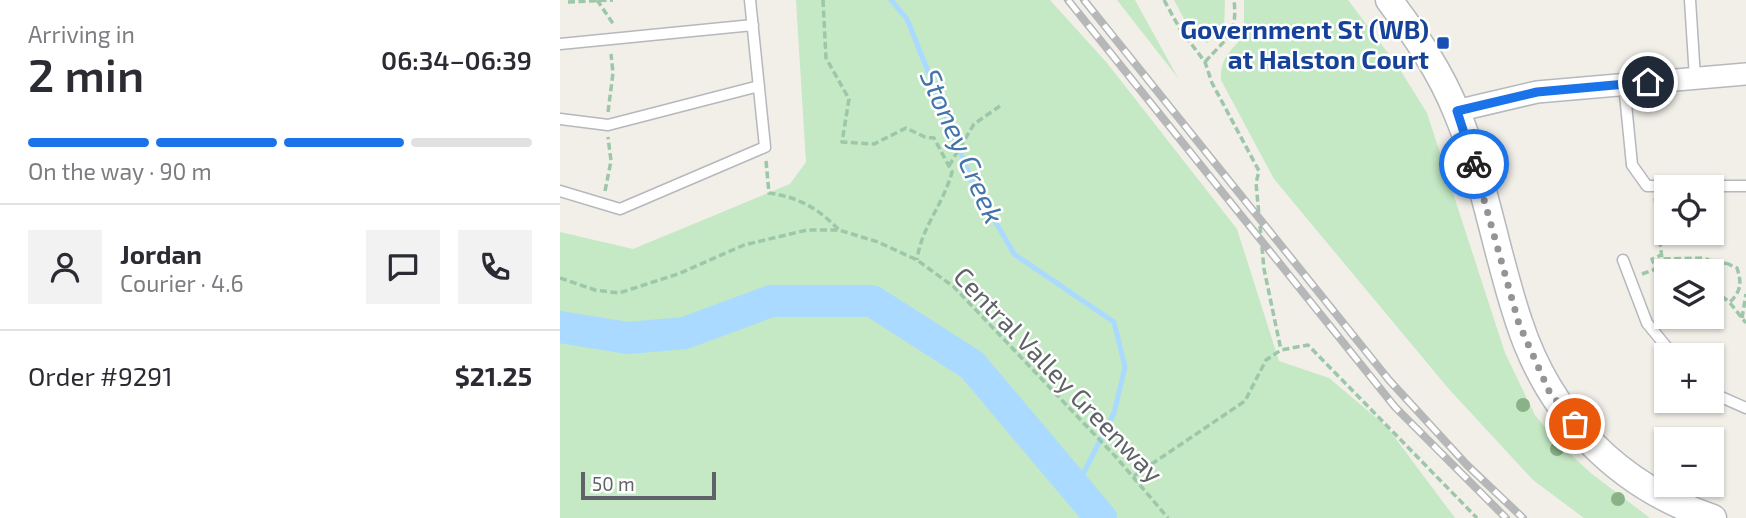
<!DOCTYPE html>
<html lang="en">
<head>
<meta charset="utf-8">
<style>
	:root { --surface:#fff; --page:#f2f2f3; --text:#2b2b33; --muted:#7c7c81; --line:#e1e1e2; --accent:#1a73e8 }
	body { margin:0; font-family:"Exo 2",sans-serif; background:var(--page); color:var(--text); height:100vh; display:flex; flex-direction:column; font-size:26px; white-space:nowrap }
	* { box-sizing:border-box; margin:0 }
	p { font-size:23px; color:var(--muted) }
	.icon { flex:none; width:38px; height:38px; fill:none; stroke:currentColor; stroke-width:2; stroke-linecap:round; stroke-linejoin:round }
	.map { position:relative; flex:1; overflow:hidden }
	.details { display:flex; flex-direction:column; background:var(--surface); width:560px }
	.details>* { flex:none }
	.buttons { position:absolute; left:1094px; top:175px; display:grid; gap:14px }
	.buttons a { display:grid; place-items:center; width:70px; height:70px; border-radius:0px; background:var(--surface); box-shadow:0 2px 5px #0004; font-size:35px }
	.scale { position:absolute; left:21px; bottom:18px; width:135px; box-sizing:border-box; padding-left:7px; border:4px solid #5f6368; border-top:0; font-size:19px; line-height:24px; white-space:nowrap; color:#5f6368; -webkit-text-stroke:5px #fff; paint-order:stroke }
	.pin { position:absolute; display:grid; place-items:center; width:60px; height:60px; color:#fff; margin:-30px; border:4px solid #fff; border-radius:50%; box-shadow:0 2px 7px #0007 }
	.courier { position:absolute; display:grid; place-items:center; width:70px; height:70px; margin:-35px; border:5px solid #1a73e8; border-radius:50%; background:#fff; color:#222; box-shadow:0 2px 9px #0007 }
	.head em { font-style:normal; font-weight:600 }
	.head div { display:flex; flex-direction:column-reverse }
	.head { display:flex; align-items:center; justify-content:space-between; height:119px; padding:0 28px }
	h1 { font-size:46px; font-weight:600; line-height:52px }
	.bar { display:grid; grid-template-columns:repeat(4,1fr); gap:10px 7px; align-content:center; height:84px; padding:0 28px }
	.bar i { height:9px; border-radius:5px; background:var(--line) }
	.bar .active { background:var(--accent) }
	.bar p { grid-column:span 4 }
	.line { display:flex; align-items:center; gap:18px; padding:0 28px; border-top:2px solid var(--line) }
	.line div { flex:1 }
	.round { display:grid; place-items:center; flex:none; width:74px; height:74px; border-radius:0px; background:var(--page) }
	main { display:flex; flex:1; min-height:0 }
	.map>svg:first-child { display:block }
	.green { fill:#c5e8c5 }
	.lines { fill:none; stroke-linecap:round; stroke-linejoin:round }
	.stream { stroke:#aadaff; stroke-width:5 }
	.river { stroke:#aadaff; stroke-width:32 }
	.service-casing { stroke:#b5b8bc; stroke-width:13 }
	.minor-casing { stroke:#b5b8bc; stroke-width:24 }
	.tertiary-casing { stroke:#b5b8bc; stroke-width:29 }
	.path { stroke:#9cc7a9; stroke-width:3.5; stroke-dasharray:7 3.5; stroke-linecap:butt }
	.service { stroke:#fff; stroke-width:10 }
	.minor { stroke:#fff; stroke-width:21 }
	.tertiary { stroke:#fff; stroke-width:26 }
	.rail-casing { stroke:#b6b7b8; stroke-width:8 }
	.rail { stroke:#fff; stroke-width:5; stroke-dasharray:16; stroke-linecap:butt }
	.tree { fill:#89b387 }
	.done { stroke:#929495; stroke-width:7; stroke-dasharray:0 12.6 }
	.route { stroke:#1a73e8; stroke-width:9 }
	.transit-dot { fill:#1a4fb4; stroke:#fff; stroke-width:2.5 }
	.labels { text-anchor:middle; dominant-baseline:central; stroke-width:5; stroke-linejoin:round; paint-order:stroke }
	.transit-label { font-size:26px; font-weight:bold; fill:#164399; stroke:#fff; text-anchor:end }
	.street-label { font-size:26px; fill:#5f6368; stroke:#fff }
	.water-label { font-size:28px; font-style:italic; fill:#4174aa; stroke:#fff }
</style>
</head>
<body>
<main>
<section class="details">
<div class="head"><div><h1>2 min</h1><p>Arriving in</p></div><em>06:34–06:39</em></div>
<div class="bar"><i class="active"></i><i class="active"></i><i class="active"></i><i></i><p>On the way · 90 m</p></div>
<div class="line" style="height:126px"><a class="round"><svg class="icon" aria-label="person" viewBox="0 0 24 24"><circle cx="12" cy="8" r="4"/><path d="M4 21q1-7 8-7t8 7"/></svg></a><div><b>Jordan</b><p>Courier · 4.6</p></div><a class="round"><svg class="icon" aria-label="chat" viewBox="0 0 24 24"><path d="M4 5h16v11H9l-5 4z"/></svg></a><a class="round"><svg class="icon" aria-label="phone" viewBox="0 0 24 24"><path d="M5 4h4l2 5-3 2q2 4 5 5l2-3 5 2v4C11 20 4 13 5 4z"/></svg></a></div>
<div class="line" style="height:91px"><div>Order #9291</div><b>$21.25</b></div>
</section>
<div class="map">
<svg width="1186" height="518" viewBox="0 0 1186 518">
	<rect width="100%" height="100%" fill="#f1efe8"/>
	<path class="green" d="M236,0h254l57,63 130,166 42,132 50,17 58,49 68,91h-895v-286l73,17 157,-65 16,-22z
		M557,0h18l43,78z
		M614,0h51l-1,29 -17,14 -15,-9z
		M684,0h104l49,65 30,48 78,240 30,62 22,27 35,32 58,44h-66l-51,-38 -85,-92 -174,-209 -53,-99c-1,-21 9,-29 23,-44z"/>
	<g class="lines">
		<path class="stream" d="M331,0l16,19 65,162 42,73 100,68 11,45 -11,46 -37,73"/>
		<path class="river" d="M0,327l68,11 57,-5 86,-32h101l100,64 129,153"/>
		<g class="service-casing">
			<path id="service" d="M1130,0l5,78
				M0,44l193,-19
				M1064,84l8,81 15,21h99
				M0,119l48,6 151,-39
				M0,191l60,18 145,-62 -15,-147
				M1063,260l24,63 26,32
				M1152,393l34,15"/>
		</g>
		<g class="minor-casing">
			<path id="minor" d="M896,111l81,-19 209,-18"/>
		</g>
		<g class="tertiary-casing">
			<path id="tertiary" d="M829,0c27,36 51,71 68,113 28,67 39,141 62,209 31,95 100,165 194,196"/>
		</g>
		<path class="path" d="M37,0l17,25
			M263,0l3,58 23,41 -7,43 32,2 32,-16 19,9 9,1 18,34c-9,33 -31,56 -35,88
			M604,0l16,29 25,33 7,21 47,88 -3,12 8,86 17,81
			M8,2l45,-2
			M645,62c21,-24 33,-27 29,-62
			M48,112l5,-39 -2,-19
			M206,161l3,32c29,4 49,15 70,37
			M389,166l25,-42 26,-18
			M45,191l6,-30 -3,-24
			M1095,198l7,61 42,-1 14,6
			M1166,263l11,5c5,15 4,23 -7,34 -17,-10 -17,-21 -12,-38z
			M1082,274l14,-5 -4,-10 9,-4
			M0,278l35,12 24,3 59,-19 66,-29 63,-15h32l39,12 39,18 37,27 162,170 52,61
			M1170,303l16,20
			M1182,318l4,-24
			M574,476l111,-75 21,-41 15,-10 27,-5 169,173"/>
		<use href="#service" class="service"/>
		<use href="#minor" class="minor"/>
		<use href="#tertiary" class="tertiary"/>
		<g class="rail-casing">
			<path id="rail" d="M508,0l327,407 111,111
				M524,0l305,380 78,85 56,53"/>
		</g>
		<use href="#rail" class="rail"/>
	</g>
	<g class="tree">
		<circle cx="963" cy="405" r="7"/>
		<circle cx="997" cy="449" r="7"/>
		<circle cx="1058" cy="499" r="7"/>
	</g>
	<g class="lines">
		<path class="done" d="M914,164l45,160 30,67 26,33"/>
		<path class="route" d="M914,164l-17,-53 80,-19 111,-10"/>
	</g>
	<rect class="transit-dot" x="876" y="36" width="14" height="14" rx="3.5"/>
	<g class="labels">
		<g class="transit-label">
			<text x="869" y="28">Government St (WB)<tspan x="869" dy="30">at Halston Court</tspan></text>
		</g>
		<g class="street-label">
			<text transform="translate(499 374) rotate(46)">Central Valley Greenway</text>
		</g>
		<g class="water-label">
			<text transform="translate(403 146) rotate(66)">Stoney Creek</text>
		</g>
	</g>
</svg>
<div class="buttons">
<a><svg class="icon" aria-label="locate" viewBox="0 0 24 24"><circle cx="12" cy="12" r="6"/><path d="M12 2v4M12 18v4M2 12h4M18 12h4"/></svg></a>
<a><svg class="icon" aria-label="layers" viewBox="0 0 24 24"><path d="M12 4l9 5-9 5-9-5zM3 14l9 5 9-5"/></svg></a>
<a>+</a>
<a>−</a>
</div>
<div class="scale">50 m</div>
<div class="pin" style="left:1015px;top:424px;background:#ea580c"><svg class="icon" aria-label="bag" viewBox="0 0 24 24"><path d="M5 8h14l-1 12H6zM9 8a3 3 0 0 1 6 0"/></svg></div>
<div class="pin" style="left:1088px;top:82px;background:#1f2937"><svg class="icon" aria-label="home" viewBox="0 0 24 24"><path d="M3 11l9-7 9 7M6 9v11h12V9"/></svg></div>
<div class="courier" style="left:914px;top:164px"><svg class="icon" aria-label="bike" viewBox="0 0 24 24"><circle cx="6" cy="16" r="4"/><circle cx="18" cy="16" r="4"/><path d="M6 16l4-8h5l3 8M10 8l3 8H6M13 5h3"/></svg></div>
</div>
</main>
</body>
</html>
